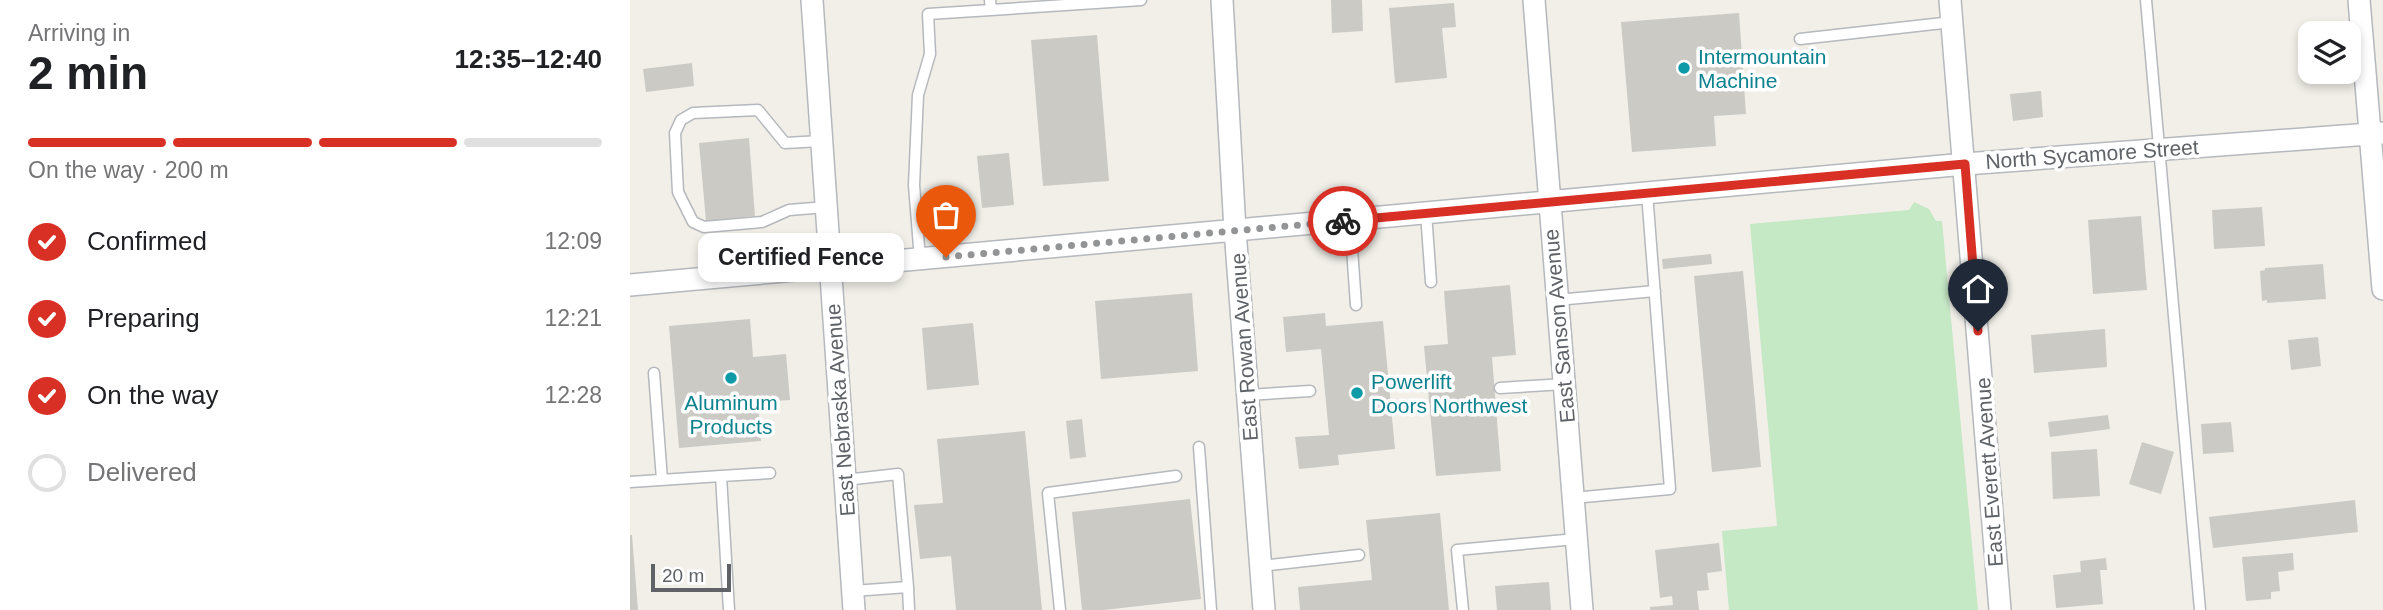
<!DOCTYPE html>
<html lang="en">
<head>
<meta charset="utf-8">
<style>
	:root { --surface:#fff; --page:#f6f6f6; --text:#202124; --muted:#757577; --line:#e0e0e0; --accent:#d93025 }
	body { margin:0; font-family:Arial,sans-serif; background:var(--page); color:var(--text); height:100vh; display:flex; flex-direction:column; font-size:26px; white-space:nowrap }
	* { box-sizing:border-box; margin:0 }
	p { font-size:23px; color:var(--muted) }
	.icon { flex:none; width:38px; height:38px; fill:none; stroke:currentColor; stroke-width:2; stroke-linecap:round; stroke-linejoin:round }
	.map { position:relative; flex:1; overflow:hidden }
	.side { display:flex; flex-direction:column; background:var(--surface); width:630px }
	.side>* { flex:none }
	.fabs { position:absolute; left:1668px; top:21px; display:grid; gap:14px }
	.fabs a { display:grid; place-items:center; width:63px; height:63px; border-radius:14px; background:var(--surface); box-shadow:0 4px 10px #0003; font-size:35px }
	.scale { position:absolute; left:21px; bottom:18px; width:80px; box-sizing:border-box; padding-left:7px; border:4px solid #5f6368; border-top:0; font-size:19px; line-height:24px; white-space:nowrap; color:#5f6368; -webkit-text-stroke:5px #fff; paint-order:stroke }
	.pin { position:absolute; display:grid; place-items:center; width:60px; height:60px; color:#fff; margin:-72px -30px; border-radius:50% 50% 50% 0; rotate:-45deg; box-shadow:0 0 7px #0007 }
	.pin .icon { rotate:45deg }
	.courier { position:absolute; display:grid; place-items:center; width:70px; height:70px; margin:-35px; border:5px solid #d93025; border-radius:50%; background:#fff; color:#222; box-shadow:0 2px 9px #0007 }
	.bubble { position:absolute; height:49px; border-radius:14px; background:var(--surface); box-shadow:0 4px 10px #0003; font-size:23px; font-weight:600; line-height:49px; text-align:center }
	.overview em { font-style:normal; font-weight:600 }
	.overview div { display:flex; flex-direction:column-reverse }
	.overview { display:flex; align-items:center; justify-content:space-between; height:119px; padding:0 28px }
	h1 { font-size:46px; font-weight:600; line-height:52px }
	.bar { display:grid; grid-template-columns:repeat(4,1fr); gap:10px 7px; align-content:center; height:84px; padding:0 28px }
	.bar i { height:9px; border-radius:5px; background:var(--line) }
	.bar .current { background:var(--accent) }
	.bar p { grid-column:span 4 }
	ol { padding:0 28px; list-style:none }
	li { display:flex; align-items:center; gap:21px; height:77px }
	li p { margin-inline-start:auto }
	li .icon { padding:7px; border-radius:50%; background:var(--accent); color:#fff; stroke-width:4 }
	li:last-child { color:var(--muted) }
	li i { width:38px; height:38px; border:4px solid var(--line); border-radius:50% }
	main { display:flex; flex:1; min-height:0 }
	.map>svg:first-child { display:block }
	.green { fill:#c5e8c5 }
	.building { fill:#cccac5 }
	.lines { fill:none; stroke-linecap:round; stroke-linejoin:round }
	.lane-casing { stroke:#b5b8bc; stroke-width:13 }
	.street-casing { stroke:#b5b8bc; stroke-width:24 }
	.lane { stroke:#fff; stroke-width:10 }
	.street { stroke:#fff; stroke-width:21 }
	.done { stroke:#929495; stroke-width:7; stroke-dasharray:0 12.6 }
	.route { stroke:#d93025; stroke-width:9 }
	.culture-dot { fill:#0f9aa8; stroke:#fff; stroke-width:2.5 }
	.labels { text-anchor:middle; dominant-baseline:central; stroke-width:7; stroke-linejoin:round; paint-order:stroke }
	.culture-label { font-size:21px; fill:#0d838f; stroke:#fff; text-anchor:start }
	.street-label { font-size:21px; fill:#5f6368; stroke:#fff }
</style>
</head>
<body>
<main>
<section class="side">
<div class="overview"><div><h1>2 min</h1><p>Arriving in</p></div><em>12:35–12:40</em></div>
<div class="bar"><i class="current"></i><i class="current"></i><i class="current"></i><i></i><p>On the way · 200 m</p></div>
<ol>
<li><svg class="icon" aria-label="check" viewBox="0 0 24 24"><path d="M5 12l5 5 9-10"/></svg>Confirmed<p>12:09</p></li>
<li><svg class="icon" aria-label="check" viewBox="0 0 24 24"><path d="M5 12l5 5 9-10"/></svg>Preparing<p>12:21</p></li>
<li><svg class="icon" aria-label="check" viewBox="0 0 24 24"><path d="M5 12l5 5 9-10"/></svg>On the way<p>12:28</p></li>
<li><i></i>Delivered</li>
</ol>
</section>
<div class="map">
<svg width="1753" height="610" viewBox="0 0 1753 610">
	<rect width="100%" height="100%" fill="#f1efe8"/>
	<path class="green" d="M1284,202l15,7 7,12h6l36,389h-249l-7,-79 55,-5 -27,-302 159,-14z"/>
	<path class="building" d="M701,0h31l1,31 -31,2z
		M824,3l2,24 -14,1 5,50 -52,5 -6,-75z
		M1109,13l7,101 -32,2 2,30 -84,6 -11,-130z
		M467,35l12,146 -66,5 -12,-146z
		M62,63l2,23 -48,6 -3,-23z
		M1411,91l2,26 -30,4 -3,-27z
		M119,138l6,78 -49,5 -7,-78z
		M379,153l5,52 -32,3 -5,-52z
		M1632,207l3,39 -51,3 -2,-39z
		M1511,216l6,74 -54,4 -5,-74z
		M1081,254l1,10 -49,5 -1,-10z
		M1693,264l3,35 -59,4v-3l-5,1 -2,-30 5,-1v-2z
		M1113,271l18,196 -49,5 -18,-196z
		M880,285l6,70 -24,2 9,114 -65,5 -12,-130 24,-2 -4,-53z
		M562,293l6,78 -97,8 -6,-78z
		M695,313l1,13 57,-5 12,128 -57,6 1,10 -40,4 -4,-32 34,-2 -8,-86 -35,3 -3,-35z
		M120,319l3,38 33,-3 4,46 -32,2 3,39 -82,7 -10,-122z
		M343,323l6,62 -52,5 -5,-62z
		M1475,329l2,38 -73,6 -3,-38z
		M1688,337l3,29 -30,4 -3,-30z
		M1478,415l2,14 -60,8 -2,-15z
		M452,419l4,38 -16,2 -4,-38z
		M1601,422l3,30 -31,2 -2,-30z
		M395,431l17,179h-86l-5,-54 -31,3 -6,-54 29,-2 -6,-64z
		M1512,442l32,10 -13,42 -32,-10z
		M1467,449l3,47 -47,3 -2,-47z
		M560,499l11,100 -97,11h-22l-10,-98z
		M1725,500l3,32 -145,16 -4,-31z
		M810,513l9,97h-149l-2,-23 74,-7 -6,-60z
		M0,535h2l6,75h-8z
		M1089,543l3,28 -15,2 2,17 -12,1 2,19h-49v-3l23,-2 -1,-9 -12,2 -5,-48z
		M1663,553l1,17 -16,2 2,19 -9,1v7l-25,2 -4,-44z
		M1476,558l1,12h-7l3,34 -47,4 -3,-33 28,-3 -1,-11z
		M919,582l2,28h-54l-2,-24z"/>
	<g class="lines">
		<g class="lane-casing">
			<path id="lane" d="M1516,0l54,610
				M361,10l150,-10
				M1170,39l152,-17
				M191,141l-36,2 -27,-33 -65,3 -12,7 -6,13 3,59 15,30 11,5 58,-5 27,-12 37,-3
				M796,213l5,69
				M720,220l6,85
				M290,259l-6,-74 4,-90 12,-41 -2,-40 63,-4 -1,-10
				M927,300l98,-9
				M24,373l8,107
				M870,388l64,-4
				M617,395l63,-4
				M569,447l12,163
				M91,476l49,-3
				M215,480l53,-6 10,113
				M0,482l91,-6 8,134
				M943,498l97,-9 -23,-296
				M631,566l98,-11
				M223,591l55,-4 1,23
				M430,610l-12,-117 128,-17
				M833,610l-6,-60 119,-11"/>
		</g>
		<g class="street-casing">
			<path id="street" d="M182,0l42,610
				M592,0l13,230 29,380
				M904,0l48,610
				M1320,0l50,610
				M1729,0l24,289
				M0,285l1335,-121 418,-31"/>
		</g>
		<use href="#lane" class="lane"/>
		<use href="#street" class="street"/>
	</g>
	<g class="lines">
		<path class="done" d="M316,257l397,-36"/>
		<path class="route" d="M713,221l622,-57 13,167"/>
	</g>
	<g class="culture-dot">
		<circle cx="1054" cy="68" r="7"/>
		<circle cx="101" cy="378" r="7"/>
		<circle cx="727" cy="393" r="7"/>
	</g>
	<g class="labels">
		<g class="culture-label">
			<text x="1068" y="56">Intermountain<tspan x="1068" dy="24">Machine</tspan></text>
			<text x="741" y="381">Powerlift<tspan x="741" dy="24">Doors Northwest</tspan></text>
			<text x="101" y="402" text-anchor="middle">Aluminum<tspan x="101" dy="24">Products</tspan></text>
		</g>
		<g class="street-label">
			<text transform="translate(1462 154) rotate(-4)">North Sycamore Street</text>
			<text transform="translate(929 326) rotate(-95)">East Sanson Avenue</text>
			<text transform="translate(614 347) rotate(-94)">East Rowan Avenue</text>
			<text transform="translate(210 410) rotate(-94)">East Nebraska Avenue</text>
			<text transform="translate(1359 472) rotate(-94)">East Everett Avenue</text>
		</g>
	</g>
</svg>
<div class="fabs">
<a><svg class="icon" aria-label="layers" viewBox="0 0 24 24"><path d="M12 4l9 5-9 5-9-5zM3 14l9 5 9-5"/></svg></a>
</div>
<div class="scale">20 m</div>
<div class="pin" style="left:316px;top:257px;background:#ea580c"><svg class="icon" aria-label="bag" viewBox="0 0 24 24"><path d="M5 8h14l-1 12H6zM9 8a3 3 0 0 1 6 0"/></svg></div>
<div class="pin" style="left:1348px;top:331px;background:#1f2937"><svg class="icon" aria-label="home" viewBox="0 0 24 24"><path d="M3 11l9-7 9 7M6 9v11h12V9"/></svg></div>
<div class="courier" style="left:713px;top:221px"><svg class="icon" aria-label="bike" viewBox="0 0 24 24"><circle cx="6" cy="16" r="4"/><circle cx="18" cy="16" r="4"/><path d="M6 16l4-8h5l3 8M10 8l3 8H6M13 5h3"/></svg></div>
<div class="bubble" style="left:68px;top:233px;width:206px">Certified Fence</div>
</div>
</main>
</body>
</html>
